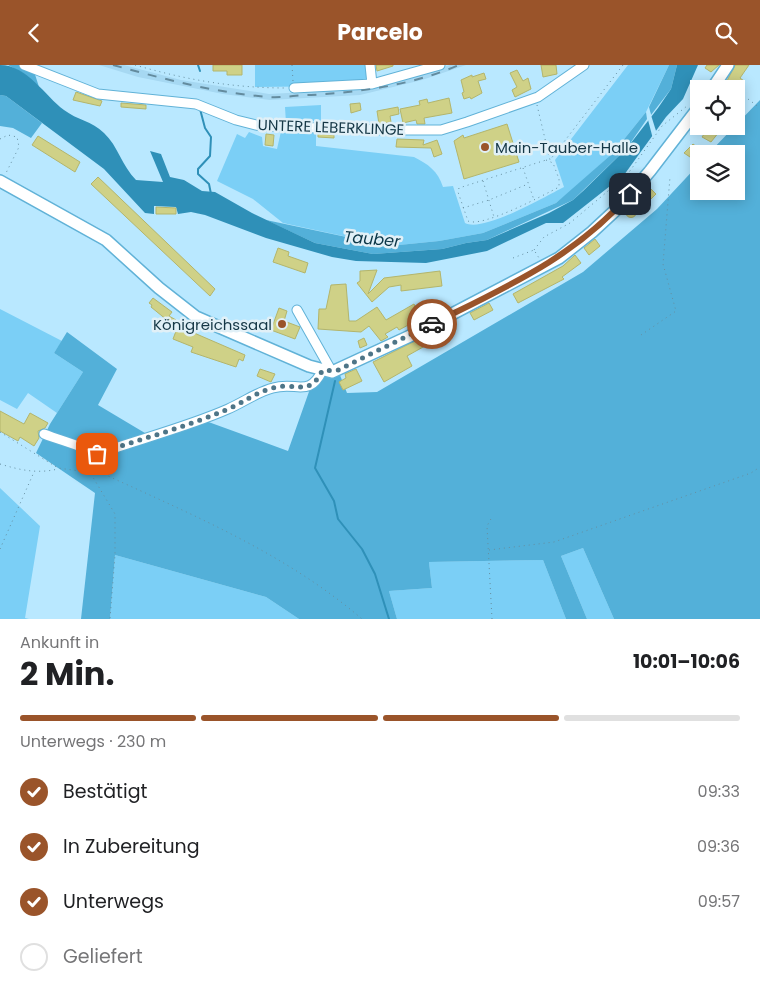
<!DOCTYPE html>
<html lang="de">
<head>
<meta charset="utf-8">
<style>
	:root { --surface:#fff; --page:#f2f2f2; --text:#202124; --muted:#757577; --line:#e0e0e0; --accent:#9a542a }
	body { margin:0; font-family:Poppins,sans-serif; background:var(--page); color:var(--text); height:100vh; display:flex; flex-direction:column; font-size:19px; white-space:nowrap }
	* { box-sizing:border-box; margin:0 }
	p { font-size:16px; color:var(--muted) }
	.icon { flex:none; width:28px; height:28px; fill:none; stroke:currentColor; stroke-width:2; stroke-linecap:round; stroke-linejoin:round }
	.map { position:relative; height:554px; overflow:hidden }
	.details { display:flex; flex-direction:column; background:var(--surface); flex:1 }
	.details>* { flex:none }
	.fabs { position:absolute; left:690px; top:15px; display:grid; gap:10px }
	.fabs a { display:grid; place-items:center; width:55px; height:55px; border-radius:0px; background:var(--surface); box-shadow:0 2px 12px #0003; font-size:25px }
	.pin { position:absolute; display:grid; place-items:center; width:42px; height:42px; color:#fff; margin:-21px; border-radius:10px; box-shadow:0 2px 8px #0006 }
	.courier { position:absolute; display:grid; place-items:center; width:50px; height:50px; margin:-25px; border:4px solid #9a542a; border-radius:50%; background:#fff; color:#222; box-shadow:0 1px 6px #0007 }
	.summary em { font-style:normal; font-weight:700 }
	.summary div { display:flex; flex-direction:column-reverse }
	.summary { display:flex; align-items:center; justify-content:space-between; height:85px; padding:0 20px }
	h1 { font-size:32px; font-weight:700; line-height:38px }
	.bar { display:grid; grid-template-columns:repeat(4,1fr); gap:8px 5px; align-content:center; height:60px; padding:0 20px }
	.bar i { height:6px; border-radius:4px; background:var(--line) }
	.bar .selected { background:var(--accent) }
	.bar p { grid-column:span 4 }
	ol { padding:0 20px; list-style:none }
	li { display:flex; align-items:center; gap:15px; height:55px }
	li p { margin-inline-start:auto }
	li .icon { padding:5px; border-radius:50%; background:var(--accent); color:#fff; stroke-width:4 }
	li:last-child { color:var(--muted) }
	li i { width:28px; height:28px; border:2px solid var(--line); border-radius:50% }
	header { display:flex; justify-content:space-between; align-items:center; height:65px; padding:0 20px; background:var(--accent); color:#fff; font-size:22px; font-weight:700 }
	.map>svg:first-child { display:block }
	.built { fill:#a6d8f2 }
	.green { fill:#7bcff6 }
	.forest { fill:#53b0d9 }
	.water { fill:#2f90b8 }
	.pier { fill:#b9e8ff }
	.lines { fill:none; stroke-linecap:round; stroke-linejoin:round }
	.stream { stroke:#2f90b8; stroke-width:2 }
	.building { fill:#cfd187; stroke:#b3b56c }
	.minor-casing { stroke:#61b2d7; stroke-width:11 }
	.major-casing { stroke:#61b2d7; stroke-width:14 }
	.path { stroke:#658ea0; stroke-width:1; stroke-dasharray:1 4; stroke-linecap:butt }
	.minor { stroke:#fff; stroke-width:9 }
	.major { stroke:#fff; stroke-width:11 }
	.rail { stroke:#638b9e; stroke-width:2; stroke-dasharray:9 9; stroke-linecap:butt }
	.done { stroke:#4e7587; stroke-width:5; stroke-dasharray:0 9 }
	.route { stroke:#9a542a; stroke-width:6 }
	.poi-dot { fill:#9a542a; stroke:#e1f0f7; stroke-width:2 }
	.labels { text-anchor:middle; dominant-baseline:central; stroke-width:5; stroke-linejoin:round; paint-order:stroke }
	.street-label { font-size:15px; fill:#153746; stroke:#e1f0f7 }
	.poi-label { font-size:15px; fill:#153746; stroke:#e1f0f7; text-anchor:start }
	.water-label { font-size:16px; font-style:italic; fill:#0b3647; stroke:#e1f0f7 }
</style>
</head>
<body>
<header><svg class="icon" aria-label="back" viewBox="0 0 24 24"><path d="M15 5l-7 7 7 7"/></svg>Parcelo<svg class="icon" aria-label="search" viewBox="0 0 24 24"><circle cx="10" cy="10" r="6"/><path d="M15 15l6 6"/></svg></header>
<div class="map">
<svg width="760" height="554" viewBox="0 0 760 554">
	<rect width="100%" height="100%" fill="#b9e8ff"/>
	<path class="built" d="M99,0h25l57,15 88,14 75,-4 73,-15 33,-10h16l-44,15 -62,15 -90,5 -47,-6 -85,-17z"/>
	<path class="green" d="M255,0h115l2,19 -27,2 -90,1z
		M628,0h41l-23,47 -33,41 -41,37 -16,13 -73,30 -44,8 -50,5 -106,-23 -30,-24 -36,-18 20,-47 8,4 4,-6 13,5 1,9 14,3 5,-22 34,1v18l98,11c14,7 24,14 29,30l10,-1 12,37c18,10 81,-27 99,-36l-9,-27z
		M321,40v16l-35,2 -1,-16z
		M0,244l62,32 -8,12 29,19 -26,41 -29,-20 -11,16 -17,-9z
		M0,423l40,38 -15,92 4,1h-29z
		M583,483l31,71h-27l-26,-63z
		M115,490l151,42 33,22h-189z
		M543,495l23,59h-169l-8,-28 43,-3 -3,-26z"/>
	<path class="forest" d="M8,0h24l7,22 -16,-14z
		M669,0h8l-6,24 -20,26 -2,-8z
		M0,30l6,1 36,27 -11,15 -18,-10 -13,-2z
		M760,35v519h-146l-31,-71 -22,8 26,63h-21l-23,-59 -114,2 3,26 -43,3 8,28h-98l-33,-22 -151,-42 -5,64h-29l14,-126 -59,-40 14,-29 33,-52 -29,-19 13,-21 50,37 -19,36 57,34 48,-19 85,31 23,-65 11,-15 16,-1 9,23 30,-1 206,-120 74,-63 42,-45v27h37v-37h-28z
		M646,47l1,7 -20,29 -54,52 -86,40 -21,3 -24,6 -69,5 -58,-11 -49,-23 123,26 50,-5 44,-8 73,-30 57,-50z"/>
	<path class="water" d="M0,0c27,0 45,31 64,45 13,10 28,11 40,23 14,13 18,33 32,47l27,2 -13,-31 11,3 9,23 14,3 18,11 13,1 37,21 63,30 58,11 69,-5 24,-6 21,-3 62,-27 24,-13 10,-9 44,-43 31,-40 13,-19 6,-24h21l-15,34 -17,18 -42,58 -61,48h-17l-59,28 -61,12 -70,-2 -24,-4 -66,-19 -61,-23 -14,-3 -13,2 -2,-7 -22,-1v8l-9,-1 -41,-44 -98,-73 -6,-1z"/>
	<path class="pier" d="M650,47l7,22 -4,5 -6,-23z"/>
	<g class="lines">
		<path class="stream" d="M198,0l2,6
			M200,44l5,19 6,9 -1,19 -12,13v5l11,10 2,10
			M335,316l-20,87 19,33 4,18 24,30 13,25 14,45"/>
	</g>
	<path class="building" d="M213,0h29v10h-15v-4h-14z
		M376,0h17v1l-16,5z
		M541,0h15l1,9 -14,3z
		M707,0h12l-8,7 -6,-4z
		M735,0h14l-9,13 4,3 -7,9 -14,-1z
		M517,5l6,11 5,-3 3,11 -16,8 -3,-7 5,-3 -7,-14z
		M484,8l2,6 -8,2 4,12 -11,6 -1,-2 -6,2 -2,-6 2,-1 -3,-12 11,-5v2z
		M76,27l26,9 -2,5 -27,-6z
		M449,33l3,15 -28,5 1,6h-8l-1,-4 -13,3 -3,-14 20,-4 -1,-4 8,-2 1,4z
		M121,38l25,2v4l-25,-2z
		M360,38l1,7 -10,3 -1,-9z
		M398,42l1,7 -9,2 1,6 -12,2 -2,-13z
		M507,59l12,38 -55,17 -10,-38 9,-6 1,3z
		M702,61h16l-3,4 4,2 -8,10 -9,-5 5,-7z
		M266,69l8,1 -1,11 -8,-1z
		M318,69l16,1v3l-16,-1z
		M38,71l42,26 -5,10 -43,-27z
		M397,74l27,1 -1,5 14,-5 5,14 -8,3 -3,-9 -35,-1z
		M693,79l9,7 -3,3v9l-15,-10z
		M98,112l117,112 -5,7 -119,-112z
		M651,124l5,5 -8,8 -6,-6z
		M625.5 147a5.5 5.5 0 1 1 11 0a5.5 5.5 0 1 1-11 0Z
		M156,142l20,1v6h-20z
		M595,174l5,7 -11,9 -5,-7z
		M278,183l11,4 -1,4 20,7 -3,10 -32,-11z
		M575,190l6,8 -19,14 2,2 -46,24 -5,-9 50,-28z
		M377,205l-9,24 16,-16 56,-7 2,15 -41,5v-6l-12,2 -17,15 -15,-19 3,-2v-10z
		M346,219l3,37h7l21,-14 9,13 28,-16 7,14 -22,12 -2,-3 -12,7 3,3 -7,4 -12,-15 -8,6 -43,-3 1,-20h7l5,-24z
		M153,233l19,14 -3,4 7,4 -3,5 -22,-18 1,-2 -3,-2z
		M489,238l4,7 -19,10 -4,-7z
		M279,243l8,3 -3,10 16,6 -5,12 -24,-9z
		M178,261l67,29 -2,6 -4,-2 -3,8 -45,-15 2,-5 -20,-8z
		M437,265l4,7 -34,19 5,10 -28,16 -11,-20z
		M364,273l3,7 -7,3 -2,-7z
		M260,304l15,5 -4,8 -14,-6z
		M356,304l6,12 -19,9 -4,-8 7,-4 -1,-4z
		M0,346l24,13 6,-11 18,10 -3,5 -7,3 1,7 -5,8 -14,-9 -2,4 -18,-10z"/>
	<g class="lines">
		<g class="minor-casing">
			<path id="minor" d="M24,0l74,29 98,10 40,16 24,6 123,4h58l26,-8 71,-25 46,-32
				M370,0l2,19
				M294,23l78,-4 68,-19
				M297,245l35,62
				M44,369c18,7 36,11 53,20
				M87,402l10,-13c43,-15 90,-27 131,-45 16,-7 29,-17 45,-21 23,-7 36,10 49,-17"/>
		</g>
		<g class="major-casing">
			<path id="major" d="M712,24l16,-24
				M0,116l106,59 53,48 37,29 113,49 23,6 78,-36 149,-78 33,-26 28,-26 30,-35 49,-64"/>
		</g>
		<path class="path" d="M135,0c52,15 98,23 152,23
			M292,0l1,16
			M726,17l9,7
			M736,25l24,18
			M693,35l6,-7
			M537,40l13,55 73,-95
			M0,74l8,-4 9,2 2,10 -13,26
			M546,95l7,3 6,16v8c-15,8 -77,41 -91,34l-10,-29 1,-4z
			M523,103l11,32
			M483,116l11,36
			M463,143l26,-8 39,-16
			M534,185l10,-13 26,-14 57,-48 35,-49 25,-20
			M513,193l21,-8 5,8
			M641,270l35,-24 -13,-47 7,-87
			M0,367l58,36 22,3
			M0,399c20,6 37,10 58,5
			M95,405c93,43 189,82 267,149
			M91,409l24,40v41l-5,64
			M0,484l34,-77
			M489,485l65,-8 197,-69 9,-6
			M492,554l-5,-93 5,-9"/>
		<use href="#minor" class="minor"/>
		<use href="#major" class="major"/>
		<path class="rail" d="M113,0c51,14 103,28 156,32 14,1 28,-2 42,-2 51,-3 101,-10 148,-30"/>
	</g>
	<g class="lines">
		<path class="done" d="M97,389c43,-15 90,-27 131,-45 16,-7 29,-17 45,-21 23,-7 36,10 49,-17l16,-1 94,-46"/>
		<path class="route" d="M432,259c74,-37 142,-66 198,-130"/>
	</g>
	<g class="poi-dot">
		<circle cx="485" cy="82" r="5"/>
		<circle cx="282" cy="259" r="5"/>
	</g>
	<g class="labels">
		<g class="street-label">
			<text transform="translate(331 62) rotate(2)">UNTERE LEBERKLINGE</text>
		</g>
		<g class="poi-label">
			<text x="495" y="82">Main-Tauber-Halle</text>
			<text x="272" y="259" text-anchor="end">Königreichssaal</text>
		</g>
		<g class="water-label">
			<text transform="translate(372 174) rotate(5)">Tauber</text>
		</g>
	</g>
</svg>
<div class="fabs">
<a><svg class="icon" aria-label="locate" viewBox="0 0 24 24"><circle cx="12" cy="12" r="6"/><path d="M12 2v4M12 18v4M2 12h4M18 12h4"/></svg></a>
<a><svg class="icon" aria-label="layers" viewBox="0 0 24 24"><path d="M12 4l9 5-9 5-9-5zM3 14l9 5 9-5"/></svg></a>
</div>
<div class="pin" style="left:97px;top:389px;background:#ea580c"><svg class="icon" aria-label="bag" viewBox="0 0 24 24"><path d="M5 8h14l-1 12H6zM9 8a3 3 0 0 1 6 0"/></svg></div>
<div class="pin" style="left:630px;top:129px;background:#1f2937"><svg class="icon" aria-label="home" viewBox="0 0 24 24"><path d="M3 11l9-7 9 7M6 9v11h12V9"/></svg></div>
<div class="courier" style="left:432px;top:259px"><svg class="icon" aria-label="car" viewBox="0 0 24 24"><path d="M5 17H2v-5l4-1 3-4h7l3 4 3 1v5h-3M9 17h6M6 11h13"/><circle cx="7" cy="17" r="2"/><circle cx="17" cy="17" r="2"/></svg></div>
</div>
<section class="details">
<div class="summary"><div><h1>2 Min.</h1><p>Ankunft in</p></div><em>10:01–10:06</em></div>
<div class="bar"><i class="selected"></i><i class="selected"></i><i class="selected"></i><i></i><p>Unterwegs · 230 m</p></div>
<ol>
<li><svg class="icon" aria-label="check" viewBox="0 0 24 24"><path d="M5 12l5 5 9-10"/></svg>Bestätigt<p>09:33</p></li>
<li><svg class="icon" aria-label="check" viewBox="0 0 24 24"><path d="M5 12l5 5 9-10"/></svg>In Zubereitung<p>09:36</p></li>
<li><svg class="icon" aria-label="check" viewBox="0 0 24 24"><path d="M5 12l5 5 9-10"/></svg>Unterwegs<p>09:57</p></li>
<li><i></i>Geliefert</li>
</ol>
</section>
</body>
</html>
